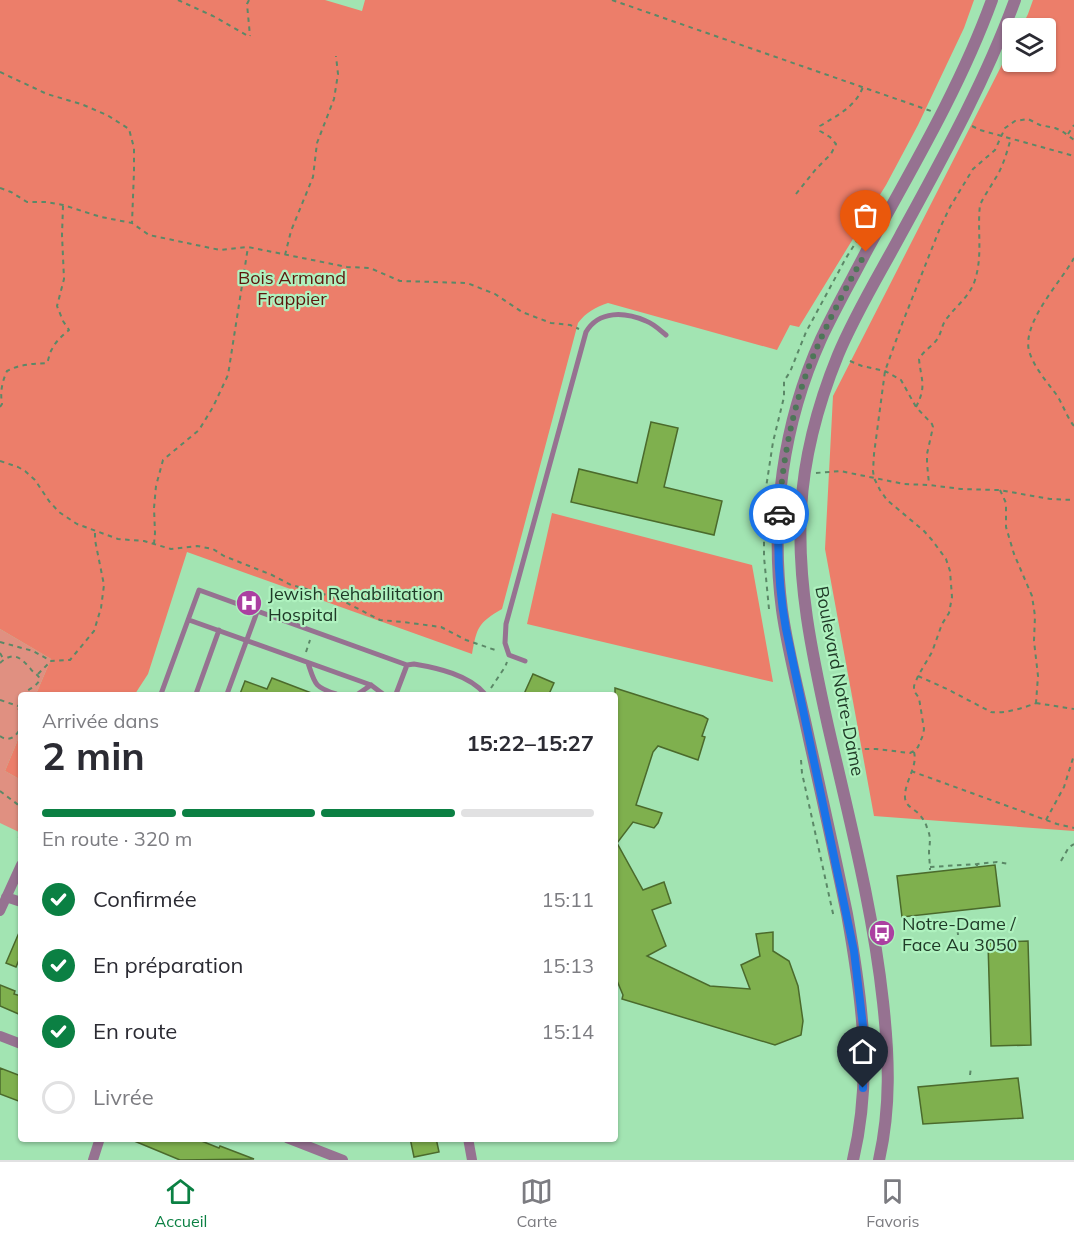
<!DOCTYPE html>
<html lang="fr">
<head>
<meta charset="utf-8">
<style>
	:root { --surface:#fff; --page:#f2f2f3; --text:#2b2b33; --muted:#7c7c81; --line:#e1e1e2; --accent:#0b8043 }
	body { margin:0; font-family:Mulish,sans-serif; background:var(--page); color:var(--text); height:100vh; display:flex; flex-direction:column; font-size:22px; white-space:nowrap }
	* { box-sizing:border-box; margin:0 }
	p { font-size:20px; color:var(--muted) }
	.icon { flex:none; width:33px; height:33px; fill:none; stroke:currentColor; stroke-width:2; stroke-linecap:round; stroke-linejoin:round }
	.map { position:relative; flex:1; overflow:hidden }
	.drawer { position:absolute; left:18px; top:692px; width:600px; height:450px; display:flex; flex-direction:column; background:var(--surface); border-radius:6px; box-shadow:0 2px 4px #0004 }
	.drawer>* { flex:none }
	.controls { position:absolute; left:1002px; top:18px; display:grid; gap:12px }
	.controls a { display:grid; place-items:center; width:54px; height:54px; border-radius:6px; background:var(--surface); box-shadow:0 2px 4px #0004; font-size:30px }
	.pin { position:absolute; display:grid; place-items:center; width:51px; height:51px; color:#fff; margin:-62px -26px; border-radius:50% 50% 50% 0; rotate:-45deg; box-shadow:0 0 6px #0007 }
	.pin .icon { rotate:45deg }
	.courier { position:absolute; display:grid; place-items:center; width:60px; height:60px; margin:-30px; border:4px solid #1a73e8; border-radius:50%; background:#fff; color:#222; box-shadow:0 2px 8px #0007 }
	.head em { font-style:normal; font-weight:700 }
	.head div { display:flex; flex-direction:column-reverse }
	.head { display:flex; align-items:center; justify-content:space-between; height:102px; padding:0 24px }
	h1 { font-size:39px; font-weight:700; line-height:45px }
	.bar { display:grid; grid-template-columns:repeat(4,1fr); gap:9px 6px; align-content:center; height:72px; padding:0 24px }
	.bar i { height:8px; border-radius:4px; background:var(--line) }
	.bar .current { background:var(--accent) }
	.bar p { grid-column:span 4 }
	ol { padding:0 24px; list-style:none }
	li { display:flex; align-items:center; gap:18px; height:66px }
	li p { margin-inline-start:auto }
	li .icon { padding:6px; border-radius:50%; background:var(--accent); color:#fff; stroke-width:4 }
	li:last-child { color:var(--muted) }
	li i { width:33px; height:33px; border:3px solid var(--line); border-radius:50% }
	.tab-bar { display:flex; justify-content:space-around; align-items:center; height:84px; border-top:2px solid var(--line); background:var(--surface); font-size:16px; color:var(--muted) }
	.tab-bar a { display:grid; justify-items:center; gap:3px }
	.tab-bar .current { color:var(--accent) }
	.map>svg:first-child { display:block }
	.green { fill:#e09081 }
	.forest { fill:#ec7e6a }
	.building { fill:#7fb04e; stroke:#4b6a2c; stroke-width:1.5 }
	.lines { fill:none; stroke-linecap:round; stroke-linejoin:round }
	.path { stroke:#5b8867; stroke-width:2; stroke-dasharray:4.5 4.5; stroke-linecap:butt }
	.service { stroke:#967291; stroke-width:5 }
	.minor { stroke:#967291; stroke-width:10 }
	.tertiary { stroke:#967291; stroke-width:12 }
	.done { stroke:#4e7658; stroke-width:6; stroke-dasharray:0 10.8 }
	.route { stroke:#1a73e8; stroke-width:8 }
	.labels { text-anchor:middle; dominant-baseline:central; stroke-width:4.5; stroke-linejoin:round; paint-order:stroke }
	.park-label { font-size:18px; fill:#5c180e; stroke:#aff2bf }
	.poi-label { font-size:18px; fill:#203b28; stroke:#aff2bf; text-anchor:start }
	.street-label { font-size:18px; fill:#203b28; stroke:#aff2bf }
</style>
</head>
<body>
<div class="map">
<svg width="1074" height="1160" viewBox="0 0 1074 1160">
	<rect width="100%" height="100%" fill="#a2e4b2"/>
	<path class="green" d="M0,629l51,30 -15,35h-15v38l-16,39 16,9v53l-21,-10z"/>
	<path class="forest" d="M0,0h325l37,11 3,-11h609l-10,28 -46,97 -32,60 -87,142 -9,-2 -13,25 -169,-47c-12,4 -22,9 -30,20l-76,286c-24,14 -25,18 -30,45l-285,-102 -39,122 -13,20h-99l15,-35 -51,-30z
		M1033,0h41v831l-200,-15 -49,-267 8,-153 179,-351v17h34v-34h-25l7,-14z
		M552,513l200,52 21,117 -246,-58z
		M21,732v48l-16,-9z"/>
	<path class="building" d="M651,422l27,6 -14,59 58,14 -8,34 -143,-33 8,-33 58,14z
		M533,674l21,9 -5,11h-25z
		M272,678l42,16h-74l5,-13 22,8z
		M615,688l88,28 5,3 -6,17 3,1 -7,23 -40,-14 -5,6 -17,53 26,8 -4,10 -4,5 -21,-6 -16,21 26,47 21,-8 7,21 -19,7 14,36 -19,10 63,30 40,3 -9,-24 19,-9 -4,-22 17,-2v19l16,10 9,25 5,35 -2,14 -26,10 -153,-46 1,-4 -8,-19z
		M995,865l5,41 -98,11 -5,-41z
		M21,928v27l-5,12 -10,-4z
		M1028,941l3,104 -40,1 -3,-103z
		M0,985l15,6 -1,3 7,2v19l-21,-9z
		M0,1068l21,8v26l-21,-8z
		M1018,1078l5,40 -100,6 -5,-37z
		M127,1138h67l25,10 1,-2 34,13 -74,1z
		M410,1138h26l3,14 -25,5z"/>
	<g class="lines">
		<path class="path" d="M178,0l35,16 37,21
			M249,0l-2,4 3,32
			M612,0l319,111
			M0,72l47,22 34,10 26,11 22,14 5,19v23l-2,52
			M972,126l8,4 94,26
			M1068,134l6,-9
			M0,188l11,4 16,10h19l17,3 38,12 31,6 17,12 71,15 28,-3 99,20 23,1 30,13 67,2 28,11 27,18 29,11 19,2 9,4
			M796,194l20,-25 15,-15 5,-10 -6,-7 -10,-6v-5c18,-11 35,-19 43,-39
			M285,255l6,-24 22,-54 4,-34 17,-44 4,-25 -2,-18
			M1074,258c-13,24 -52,64 -45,93 5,16 17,30 27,43 7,10 10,22 18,32
			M850,361l12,5 23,5 16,9 15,27 16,17 1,3 -6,27v9l2,21
			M0,407l2,-3c-2,-12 0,-22 5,-33 13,-7 25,-7 40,-8 2,-4 2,-9 5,-14 4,-8 10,-13 17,-19l-6,-9 -6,-15 7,-27 -2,-44 1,-29
			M916,407c11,-21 5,-27 3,-48 5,-9 14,-13 19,-21 4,-7 4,-15 10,-21 10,-13 22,-21 27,-37 8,-25 2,-50 5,-75 4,-9 10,-17 15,-26 8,-12 12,-27 16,-41
			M0,461l18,6 7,4 10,9 14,21 10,11 18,12 41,15 26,2 27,8 26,-3 16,3 11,7 48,19 19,10 27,7 27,10 35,18 23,2 38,5 25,13 32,11
			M816,473l24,-2 64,13 25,1 32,4 38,1 51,9 24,1
			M1000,490l6,13v24l8,27 18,42 3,20 -1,25 4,35 -2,27
			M154,544l1,-11 -1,-25 2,-22 7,-26 36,-30 14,-23 15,-32 20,-128
			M769,609l-5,-52v-56l9,-59 11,-45v-16l6,-9 16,-40 40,-74 12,-19
			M0,642l33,9 18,10 19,-1 24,-29 7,-23 3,-23 -9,-45v-10
			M306,652l4,-12
			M0,653l4,7
			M0,663c13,-12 20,-6 30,5 3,5 7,5 10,11 -3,8 -11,9 -16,15
			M38,674l13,-13
			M918,676l29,13 44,23c13,2 33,-4 45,-9
			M491,688l14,-21 2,-5
			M0,700l18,6
			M21,700l-3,8 3,6
			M1036,703l38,6
			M0,736c9,7 17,0 21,-9
			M847,751l8,-2h21l34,4 4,-2 4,-4 5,-12 1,-6 -5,-31 -5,-7v-5l4,-10 14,-24 10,-28 7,-11 3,-16 -2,-26 -4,-12 -14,-19 -8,-9 -37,-31 -7,-10 -6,-12 -1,-7 1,-17 11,-83 17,-47 38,-96 10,-21 23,-38 22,-19 10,-22 10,-7 13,-2 12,6 15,3 7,3 12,9
			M914,752c4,15 -10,30 -9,46 1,9 10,11 15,17 3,4 6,8 7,13 4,8 3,14 2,23 0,6 1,13 1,19
			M801,760l1,13 32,145
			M911,771l146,53 17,4
			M0,791l21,16
			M1046,820l18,-33 10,-32
			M21,834l-4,6 4,3
			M1061,861l8,-14 5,-3
			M977,866v-2l20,-2 12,2
			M930,867l47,-3
			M957,923l1,12
			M970,1075l1,-8"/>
		<path class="service" d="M189,620l182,65 12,9
			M525,661l-16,-6 -4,-12 1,-19 80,-292c13,-22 39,-20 60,-11 8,3 14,9 20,14
			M308,663c7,21 6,24 28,31
			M161,694l38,-104 208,75
			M196,694l23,-64
			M227,694l30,-82
			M358,694l13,-9
			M396,694l11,-29 7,-1c24,4 55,11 71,30"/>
		<path class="minor" d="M6,897l15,5
			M0,911l21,-46
			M0,1036l21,8
			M287,1138l56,22
			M468,1138l4,22
			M93,1160l7,-22"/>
		<path class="tertiary" d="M853,1160c20,-84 9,-162 -6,-246 -12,-58 -25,-117 -38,-175 -9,-43 -21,-86 -27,-129 -12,-92 1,-187 39,-271 14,-30 30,-58 45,-87 45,-82 94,-164 126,-252
			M879,1160c12,-53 10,-104 4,-158 -10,-93 -34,-184 -55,-276 -16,-72 -31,-143 -27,-217 3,-53 17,-105 37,-154 17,-41 41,-80 62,-119 42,-77 85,-154 115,-236"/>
	</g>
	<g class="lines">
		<path class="done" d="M779,514c3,-49 12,-99 29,-145 16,-41 37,-79 58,-117"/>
		<path class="route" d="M779,514c-2,39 0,77 7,115l68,322 9,75v62"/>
	</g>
	<defs>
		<g id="hospital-disc" transform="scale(1.35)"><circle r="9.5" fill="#ab40a1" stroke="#aff2bf"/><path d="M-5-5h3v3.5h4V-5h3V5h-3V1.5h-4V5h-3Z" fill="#fff"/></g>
		<g id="bus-disc" transform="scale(1.35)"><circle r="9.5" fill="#ab40a1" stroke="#aff2bf"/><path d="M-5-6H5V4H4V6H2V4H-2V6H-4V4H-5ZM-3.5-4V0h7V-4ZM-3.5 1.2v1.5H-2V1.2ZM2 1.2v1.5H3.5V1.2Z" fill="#fff"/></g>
	</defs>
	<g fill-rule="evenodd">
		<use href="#hospital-disc" x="249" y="603"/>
		<use href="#bus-disc" x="882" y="933"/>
	</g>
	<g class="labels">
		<g class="park-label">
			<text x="292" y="277">Bois Armand<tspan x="292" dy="21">Frappier</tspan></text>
		</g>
		<g class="poi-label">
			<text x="268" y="593">Jewish Rehabilitation<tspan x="268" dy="21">Hospital</tspan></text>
			<text x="902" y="923">Notre-Dame /<tspan x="902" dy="21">Face Au 3050</tspan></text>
		</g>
		<g class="street-label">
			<text transform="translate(840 681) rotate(79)">Boulevard Notre-Dame</text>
		</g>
	</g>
</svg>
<div class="controls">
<a><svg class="icon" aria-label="layers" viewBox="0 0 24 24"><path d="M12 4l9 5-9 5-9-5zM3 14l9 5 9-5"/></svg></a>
</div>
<div class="pin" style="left:866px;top:252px;background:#ea580c"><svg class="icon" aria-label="bag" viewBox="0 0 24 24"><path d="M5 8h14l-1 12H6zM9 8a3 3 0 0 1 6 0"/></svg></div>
<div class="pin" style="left:863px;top:1088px;background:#1f2937"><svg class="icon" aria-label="home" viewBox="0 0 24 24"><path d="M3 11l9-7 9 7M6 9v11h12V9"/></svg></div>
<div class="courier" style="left:779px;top:514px"><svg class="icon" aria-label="car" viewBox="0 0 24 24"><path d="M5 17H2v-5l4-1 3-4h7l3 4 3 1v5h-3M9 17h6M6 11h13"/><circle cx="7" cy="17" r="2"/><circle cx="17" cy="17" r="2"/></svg></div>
<section class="drawer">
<div class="head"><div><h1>2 min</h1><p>Arrivée dans</p></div><em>15:22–15:27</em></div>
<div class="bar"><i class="current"></i><i class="current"></i><i class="current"></i><i></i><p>En route · 320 m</p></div>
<ol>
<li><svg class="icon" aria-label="check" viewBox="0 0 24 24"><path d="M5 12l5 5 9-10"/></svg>Confirmée<p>15:11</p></li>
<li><svg class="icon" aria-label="check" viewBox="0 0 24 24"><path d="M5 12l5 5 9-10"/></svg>En préparation<p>15:13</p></li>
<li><svg class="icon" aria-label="check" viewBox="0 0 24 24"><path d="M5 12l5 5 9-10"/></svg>En route<p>15:14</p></li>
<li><i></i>Livrée</li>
</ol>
</section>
</div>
<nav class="tab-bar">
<a class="current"><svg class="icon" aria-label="home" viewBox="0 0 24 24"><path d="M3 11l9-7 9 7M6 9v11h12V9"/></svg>Accueil</a>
<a><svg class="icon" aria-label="map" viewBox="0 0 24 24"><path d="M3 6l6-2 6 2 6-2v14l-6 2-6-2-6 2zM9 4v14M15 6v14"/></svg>Carte</a>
<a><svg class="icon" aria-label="saved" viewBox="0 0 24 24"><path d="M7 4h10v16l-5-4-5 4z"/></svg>Favoris</a>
</nav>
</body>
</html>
